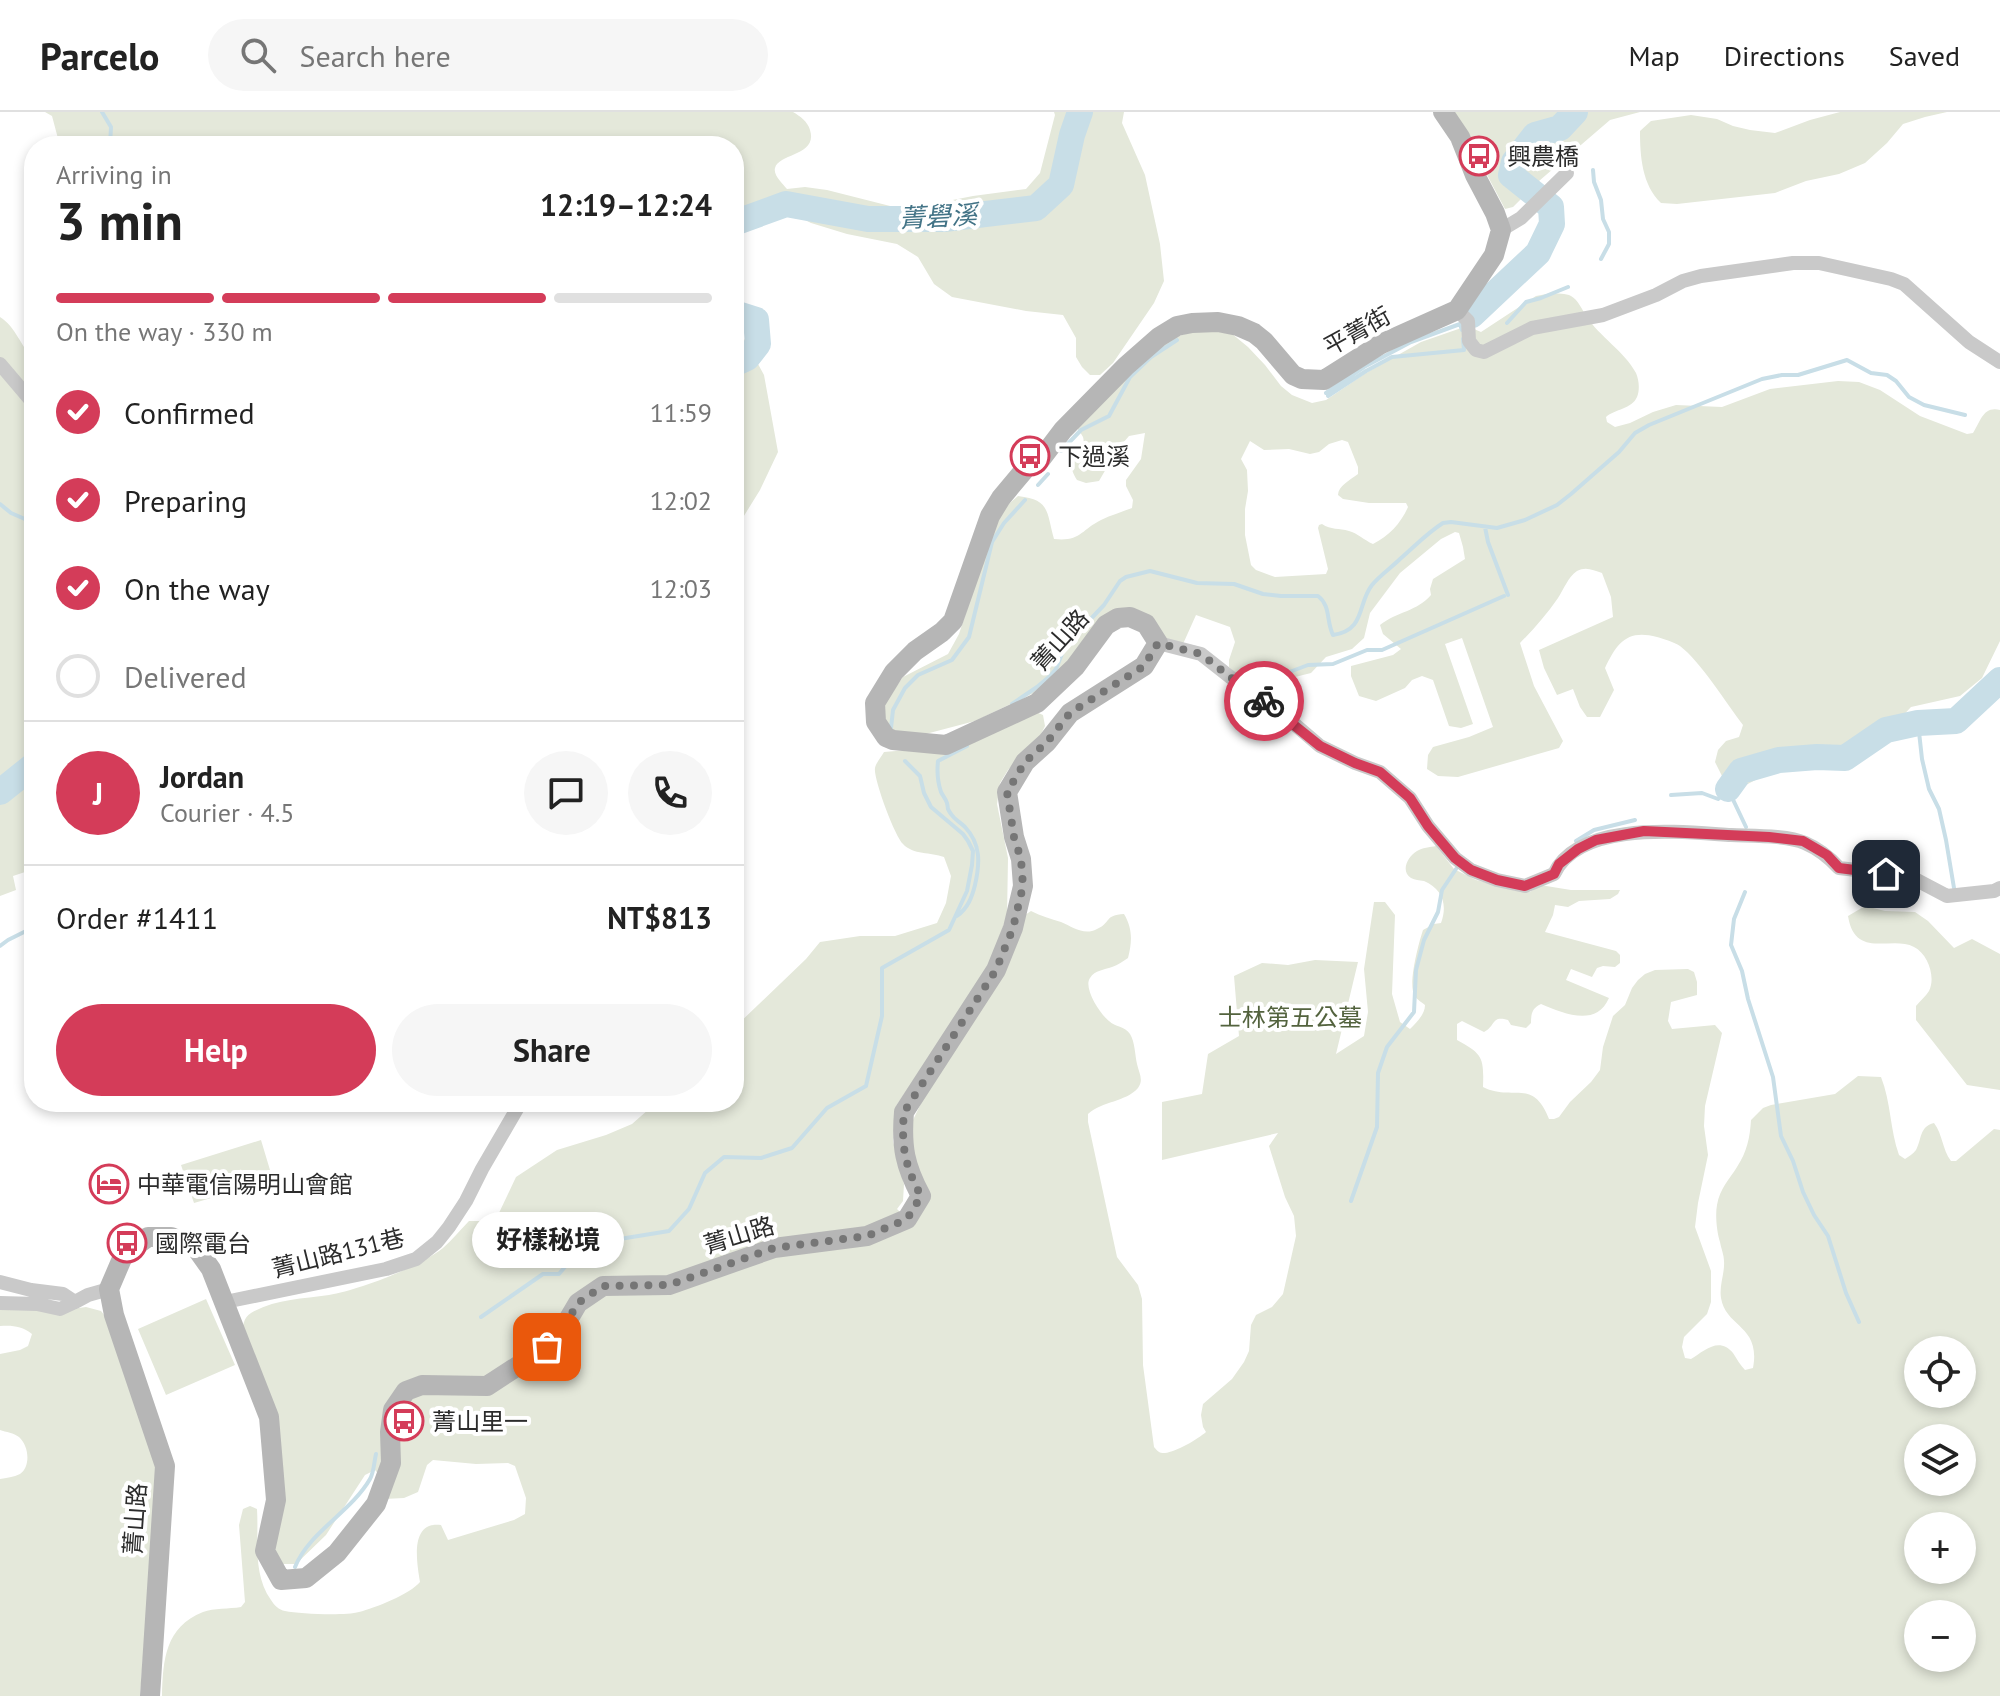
<!DOCTYPE html>
<html lang="en">
<head>
<meta charset="utf-8">
<style>
	:root { --surface:#fff; --page:#f6f6f6; --text:#222; --muted:#767676; --line:#e0e0e0; --accent:#d43c59 }
	body { margin:0; font-family:"PT Sans","Noto Sans TC",sans-serif; background:var(--page); color:var(--text); height:100vh; display:flex; flex-direction:column; font-size:30px; white-space:nowrap }
	* { box-sizing:border-box; margin:0 }
	p { font-size:26px; color:var(--muted) }
	.icon { flex:none; width:44px; height:44px; fill:none; stroke:currentColor; stroke-width:2; stroke-linecap:round; stroke-linejoin:round }
	.map { position:relative; flex:1; overflow:hidden }
	.side { position:absolute; left:24px; top:24px; width:720px; height:976px; display:flex; flex-direction:column; background:var(--surface); border-radius:32px; box-shadow:0 4px 12px #0003 }
	.side>* { flex:none }
	.controls { position:absolute; left:1904px; top:1224px; display:grid; gap:16px }
	.controls a { display:grid; place-items:center; width:72px; height:72px; border-radius:50%; background:var(--surface); box-shadow:0 4px 12px #0003; font-size:40px }
	.pin { position:absolute; display:grid; place-items:center; width:68px; height:68px; color:#fff; margin:-34px; border-radius:16px; box-shadow:0 4px 12px #0006 }
	.courier { position:absolute; display:grid; place-items:center; width:80px; height:80px; margin:-40px; border:6px solid #d43c59; border-radius:50%; background:#fff; color:#222; box-shadow:0 2px 10px #0007 }
	.bubble { position:absolute; height:56px; border-radius:28px; background:var(--surface); box-shadow:0 4px 12px #0003; font-size:26px; font-weight:700; line-height:56px; text-align:center }
	.head em { font-style:normal; font-weight:700 }
	.head div { display:flex; flex-direction:column-reverse }
	.head { display:flex; align-items:center; justify-content:space-between; height:136px; padding:0 32px }
	h1 { font-size:52px; font-weight:700; line-height:60px }
	.bar { display:grid; grid-template-columns:repeat(4,1fr); gap:12px 8px; align-content:center; height:96px; padding:0 32px }
	.bar i { height:10px; border-radius:6px; background:var(--line) }
	.bar .selected { background:var(--accent) }
	.bar p { grid-column:span 4 }
	.line { display:flex; align-items:center; gap:20px; padding:0 32px; border-top:2px solid var(--line) }
	.line div { flex:1 }
	.round { display:grid; place-items:center; flex:none; width:84px; height:84px; border-radius:42px; background:var(--page) }
	ol { padding:0 32px; list-style:none }
	li { display:flex; align-items:center; gap:24px; height:88px }
	li p { margin-inline-start:auto }
	li .icon { padding:8px; border-radius:50%; background:var(--accent); color:#fff; stroke-width:4 }
	li:last-child { color:var(--muted) }
	li i { width:44px; height:44px; border:4px solid var(--line); border-radius:50% }
	.button { display:flex; gap:16px; margin-top:auto; padding:16px 32px }
	.button a { flex:1; height:92px; border-radius:48px; background:var(--accent); color:#fff; font-size:32px; font-weight:700; line-height:92px; text-align:center }
	.button a+a { background:var(--page); color:var(--text) }
	header { display:flex; align-items:center; gap:48px; box-sizing:border-box; height:112px; padding:0 40px; background:var(--surface); border-bottom:2px solid var(--line) }
	header strong { font-size:38px }
	nav { display:flex; gap:44px; margin-inline-start:auto; font-size:28px }
	.search { width:560px; height:72px; background:var(--page); display:flex; align-items:center; gap:20px; box-sizing:border-box; padding:0 28px; border-radius:44px; color:var(--muted); font-size:30px }
	.map>svg:first-child { display:block }
	.green { fill:#e4e8da; fill-rule:evenodd }
	.lines { fill:none; stroke-linecap:round; stroke-linejoin:round }
	.stream { stroke:#c8dee7; stroke-width:4 }
	.river { stroke:#c8dee7; stroke-width:26 }
	.street { stroke:#c9c9c9; stroke-width:14 }
	.secondary { stroke:#b6b6b6; stroke-width:20 }
	.done { stroke:#767676; stroke-width:8; stroke-dasharray:0 14.4 }
	.route { stroke:#d43c59; stroke-width:10 }
	.labels { text-anchor:middle; dominant-baseline:central; stroke-width:8; stroke-linejoin:round; paint-order:stroke }
	.poi-label { font-size:24px; fill:#2c2c2c; stroke:#fff; text-anchor:start }
	.street-label { font-size:24px; fill:#2c2c2c; stroke:#fff }
	.park-label { font-size:24px; fill:#53633e; stroke:#fff }
	.water-label { font-size:26px; font-style:italic; fill:#427386; stroke:#fff }
</style>
</head>
<body>
<header>
<strong>Parcelo</strong>
<div class="search"><svg class="icon" aria-label="search" viewBox="0 0 24 24"><circle cx="10" cy="10" r="6"/><path d="M15 15l6 6"/></svg>Search here</div>
<nav><a>Map</a><a>Directions</a><a>Saved</a></nav>
</header>
<div class="map">
<svg width="2000" height="1584" viewBox="0 0 2000 1584">
	<rect width="100%" height="100%" fill="#fff"/>
	<path class="green" d="M45,0h748c7,4 15,10 17,18 8,26 -31,23 -35,38 -2,7 8,16 12,21l18,-2 22,3 71,18h14l61,-12 53,-7 14,-16 15,-58 -1,-3h70l-2,11 23,52 15,69 4,37 -10,22 -41,60 -13,12h-10l-8,-8 -6,-10v-19l-13,-23 -37,-4 -74,-14 -18,-13 -16,-27 -21,-13 -50,-10 -36,-11 -33,-17 -44,9v-69h-674l-8,-30z
		M1454,0h186l-30,8 -71,61 -26,26 -8,2z
		M1840,0h107l-22,5 -22,7 -16,19 -22,20 -26,11 -33,7 -31,12 -98,11 -16,-1c-19,-18 -21,-47 -21,-72l11,-10 40,-6 26,4 16,7 17,4 25,3 35,-13z
		M1552,181c5,1 14,0 19,3 7,4 11,13 15,20 14,21 38,35 50,57 3,7 4,17 1,24 -5,12 -22,12 -31,20l1,5 8,5 15,-4 23,-11 23,-7 46,2 48,-18 68,-8 21,1 21,8 40,26 47,18 6,-1c8,-12 10,-27 27,-23v231l-18,37 -22,18 -49,11 -14,15 -20,13 -25,9 -46,9 -22,15 -15,5 -27,14 -20,-11 -7,-14 3,-12 8,-9 13,-4 4,-12c-16,-21 -43,-64 -63,-79 -6,-4 -16,-7 -23,-9 -30,-8 -40,6 -52,31l9,22 -14,27h-13l-7,-10 -7,-18 -16,6 -13,-27 -5,-18 74,-33 -2,-20 -9,-24c-9,-3 -16,-7 -25,-2 -9,6 -13,18 -19,27 -11,16 -24,31 -38,45l14,43 29,55 -4,7 -101,29 -20,-1 -11,-7 1,-14 5,-8 36,-10 24,-10 -31,-89 -17,6 28,80 -12,4 -12,-2 -16,-46 -11,-4 -10,4 -7,8 -29,13 -17,-5 -8,-20v-10l42,-11 8,-6 -18,-15 -3,-9c16,-13 38,-14 51,-30l-1,-6 3,-10 32,-20 -2,-12 -4,-14 -4,-1 -14,7 -41,34 -30,40 -6,25 -12,11 -26,8 -15,16 -36,9 -32,-2 -14,-13v-7l6,-18 -5,-15 -34,-12 -13,29 -21,-5 -36,-28 -82,77 -69,33 -57,15 -26,-4 -7,-11 -2,-16 20,-28 45,-23 11,-20 36,-109 9,-17 14,-12c32,4 28,14 36,43 26,3 27,-9 47,-19 10,-5 21,-8 31,-12l1,-8 -7,-14v-6l15,-21 4,-26 -16,3 -12,14 -18,31 -13,2 -9,-3c-17,-27 11,-27 6,-43 -2,-4 -6,-8 -8,-12l69,-76 57,-21 30,5 17,14 17,18 16,21 11,9 20,8 14,-3 40,-27 55,-31 46,-16 14,6 55,-36zM1342,328l6,2 10,25v7c-8,6 -20,12 -20,21l5,4 26,4h37l2,4c-7,16 -19,29 -35,37 -9,-4 -16,-11 -24,-13 -10,-3 -18,-1 -27,-7l-3,1 -1,3 10,41 -2,5 -51,3 -19,-7 -5,-5 -6,-30v-26l3,-18 -1,-21 -6,-11 9,-18 14,9 25,-1 21,5 9,-2 10,-8z
		M0,205c16,10 21,30 34,43v509l-21,7 3,14 -16,6z
		M734,208l30,55 14,77 -18,38 -26,42z
		M1036,600l7,3 2,11 -5,10 -32,34 -8,13 -3,21 11,54 -1,58 -22,59 -89,131 -3,35 11,43 -1,17 -6,8 4,4 20,-5 -12,-63 4,-25 13,-27 99,-178 6,-4c10,5 20,8 30,11 12,5 23,14 36,7 14,-6 7,-14 27,-15 9,15 8,28 4,44 -5,3 -10,7 -16,9 -8,3 -17,3 -22,11 -7,10 10,36 19,43 6,6 16,5 21,13 5,8 5,21 7,30 2,9 7,16 1,24 -12,14 -36,13 -50,26v8l29,135 21,28 4,14 1,66 11,82c4,4 4,6 11,6 11,-1 33,-14 41,-21l-3,-5 -2,-12 2,-11 29,-25 12,-17 5,-11 2,-26 5,-10 16,-8 11,-13 13,-58 -2,-20 -9,-19 -16,-51 9,-13 -116,27v-58l40,-8 6,-40 31,-18 -5,-60 28,-13 26,2 27,-5 43,2 -22,92 28,-18 4,-24 -4,-43 10,-67h11l10,13 -3,79 8,28 10,7c7,-7 15,-15 15,-24 -3,-3 -8,-5 -10,-9 -8,-10 4,-54 8,-66l11,-6 7,-1c7,-19 1,-34 -17,-42 -5,-1 -9,-1 -13,-3 -11,-7 -3,-22 6,-27 5,-3 13,-4 19,-5l18,23 22,11 37,10 17,2 10,-7 31,5h49l-2,4 -8,5 -31,2 -11,6 -13,-2 -2,10 -8,17 71,19 4,4v8l-5,4 -12,-1 -6,2 -5,9 -21,-8 -5,11 43,18c-13,30 -46,15 -68,6 -9,4 -10,10 -10,19l-5,5 -15,-3 -3,-5c-17,-5 -12,6 -24,12l-22,-11 -5,3v16c26,14 27,18 26,47 29,15 50,-10 66,32h5l5,-2 11,-15 21,-20 9,-12 3,-23 10,-31 12,-11 7,-17 6,-8 7,-6 10,-4 33,-1 6,3 3,10v13l-26,7 -3,19 4,8 43,-4 7,8 -17,73 -1,20 4,29 -10,48 -3,24 16,44v31l-4,12 -23,23 -2,10 3,11 6,1c13,-8 28,-23 42,-6 4,6 7,12 12,17l8,-2c8,-43 -27,-40 -32,-70 -2,-13 4,-25 3,-37 0,-6 -3,-13 -4,-19 -3,-10 -5,-26 -3,-37 3,-17 12,-25 20,-38 10,-15 13,-30 14,-47l12,-12 8,-3 64,-11 23,-18 23,1c10,25 9,53 18,78l6,4c4,-3 8,-5 11,-9 6,-11 3,-23 18,-27 9,12 8,26 17,38h5l38,-32 6,1v566h-1838c1,-36 3,-69 41,-84 11,-4 26,-3 38,-5l4,-5 -6,-77 4,-16 7,-3 7,3c2,30 -5,64 14,91 3,5 8,10 14,11 15,3 60,5 74,1 16,-4 51,-18 61,-30 -3,-19 -11,-61 21,-57l7,15 66,-20 11,-6 1,-16 -11,-32 -7,-3 -32,1 -43,-4 -6,5 -9,27 -14,6 -20,1 -5,-24 -4,-5 -10,5 -39,60 -30,29h-16l-6,-9 7,-46 -39,-175c1,-8 1,-16 9,-21 24,-14 51,-14 78,-18 30,-5 90,-28 114,-47 9,-8 17,-18 26,-27h10l19,-6 18,-38 41,-27 49,-15 26,-11 25,-22h77v-74l72,-69 14,-17 40,-6h35l42,-13 9,-20 5,-27 -7,-19c-13,-5 -31,-2 -41,-13 -8,-7 -30,-66 -28,-76 1,-5 6,-11 9,-16l36,-3zM1918,1238h44v44h-44zM1918,1326h44v44h-44zM1918,1414h44v44h-44zM1918,1502h44v44h-44z
		M1865,794l20,5 30,1 13,9 26,27 18,-9 28,15v136l-33,-5 -51,-65v-14c4,-5 10,-10 13,-15 7,-14 -1,-37 -15,-44 -22,-12 -59,13 -66,-31z
		M261,1028l12,40 -79,23 -13,-38z
		M206,1187l29,66 -69,30 -28,-66z
		M86,1195l15,4 8,10 49,145 -18,230h-140v-217c6,-1 14,-2 20,-5 11,-8 9,-28 -1,-37 -5,-4 -13,-5 -19,-7v-76l20,-4 8,-4 4,-12c-10,-8 -20,-9 -32,-8v-18l65,2z"/>
	<g class="lines">
		<path class="stream" d="M102,0l9,15 -1,19
			M1593,58l1,12 7,18 2,19 6,13v12l-8,15
			M1507,211l19,-21 15,-4 27,-11
			M1326,281l38,-26 47,-25 49,-18 2,6
			M1328,284l38,-25 26,-14 72,-7 -1,-11
			M1061,339l20,-21 28,-14 21,-39 21,-20 26,-17
			M1038,373l10,-11
			M0,392l11,9 23,10
			M1485,415l3,15 20,53
			M1241,565l6,-6 32,5 29,-11 25,-1 34,-14h15l122,-54
			M1012,592l25,-17 13,-11 6,-7 9,-23 39,-41 16,-24 6,-4 24,-6 47,12 37,1 29,10 18,2h37c13,10 8,25 15,39 33,-5 24,-31 39,-50 8,-10 19,-17 28,-26 14,-12 27,-26 43,-36l8,-1 46,6 28,-8 32,-15 14,-11 48,-42 16,-19 14,-8 113,-46 20,-4h16l49,-15 24,13 16,2 9,6 13,16 15,8 41,10
			M1918,611l4,36 7,30 10,20 7,31 8,48
			M891,616l2,-18 12,-22 13,-13 34,-15 17,-23 23,-95 12,-19 21,-23
			M1671,683l31,-2 16,6 10,-10 18,38
			M1576,729l18,-11 41,-10
			M1745,780l-11,27 -3,26 11,26 6,28 25,78 8,59 12,25 10,31 11,23 14,21 18,57 13,29
			M957,804c11,-8 15,-19 18,-31 5,-22 6,-41 -10,-58 -5,-5 -10,-7 -14,-13 -5,-7 -2,-3 -4,-11 -1,-4 -4,-7 -6,-11 -3,-9 -4,-22 -3,-31l29,-15
			M0,834l8,-6 26,-13
			M1351,1089l26,-74 1,-54 9,-26 27,-35 2,-42 8,-30 14,-28 4,-22 14,-21
			M481,1205l62,-43h16l24,-29 86,-14 20,-22 16,-36 19,-16 37,1 31,-10 35,-40 39,-22 16,-70v-48l67,-38 18,-39 5,-26 1,-14 -5,-10 -5,-7 -32,-27 -7,-14 -4,-17 -15,-15
			M295,1455c14,-35 56,-55 75,-88 4,-7 4,-17 6,-25"/>
		<path class="river" d="M734,111l52,-19 82,15h76l92,-11 25,-23 11,-50 8,-23
			M734,201l22,7 2,24 -11,14 -13,6
			M1472,203l66,-62 14,-29 -1,-17 -40,-32 3,-13 21,-27 25,-7 15,-16
			M1728,677l13,-18 38,-11 38,-3 28,1 41,-28 32,-7 38,-2 44,-41
			M0,680l34,-27"/>
		<path class="street" d="M1501,118l20,-12 46,-45
			M1457,198l11,11 1,20 7,9 8,2 48,-24 71,-13 53,-20 27,-14 18,-5 92,-13h26l72,16 13,5 65,58 31,20
			M0,252l34,40
			M1158,531l43,11 47,37 24,14 48,41 35,17 25,9 30,26 18,28 27,32 16,12 26,10 28,6 29,-12c25,-54 128,-42 177,-39 21,1 56,0 74,8 14,6 24,14 34,25l70,8 38,20 47,-5 6,-3
			M0,1170l31,8 32,4 12,8 13,-7 21,-6
			M225,1190l161,-33 30,-10 21,-17 12,-15 17,-26 16,-32 39,-67
			M0,1191l37,1 23,5 15,-7"/>
		<path class="secondary" d="M150,1584l15,-230 -51,-151 -5,-26 15,-35 24,-17h23l25,11 15,21 58,148 7,83 -11,51 16,29 25,-2 31,-25 39,-49 15,-41 -1,-31 3,-22 13,-19 16,-6 65,1 60,-39 18,-22 13,-22 25,-17 66,-1 105,-37 93,-12 40,-17 14,-23c-16,-30 -20,-49 -17,-84l92,-142 17,-42 10,-42 -2,-27 -7,-22 -7,-45 18,-30 22,-20 23,-29 74,-47 14,-23 -12,-19 -16,-7 -12,1 -12,7 -31,42 -38,36 -91,42 -53,-5 -7,-3 -10,-15 -1,-19 19,-31 21,-21 27,-19 11,-11 37,-105 11,-18 25,-30 12,-5 25,-33 63,-64 33,-29 18,-11 15,-3 26,-1 20,4 16,7 10,8 29,34 9,4 22,1 57,-36 76,-34 37,-55 7,-25 -6,-17 -20,-38 -15,-38 -17,-25"/>
	</g>
	<g class="lines">
		<path class="done" d="M547,1235l18,-22 13,-22 25,-17 66,-1 105,-37 93,-12 40,-17 14,-23c-16,-30 -20,-49 -17,-84l92,-142 17,-42 10,-42 -2,-27 -7,-22 -7,-45 18,-30 22,-20 23,-29 74,-47 14,-23 43,11 47,37 16,10"/>
		<path class="route" d="M1264,589l56,45 35,17 25,9 30,26 18,28 27,32 16,12 26,10 28,6 29,-12 5,-10 19,-15 18,-9 48,-9 125,6 34,4 24,14 12,13 47,6"/>
	</g>
	<defs>
		<g id="bus-ring" transform="scale(2)"><circle r="9.5" fill="#fff" stroke="#d43c59" stroke-width="1.5"/><path d="M-5-6H5V4H4V6H2V4H-2V6H-4V4H-5ZM-3.5-4V0h7V-4ZM-3.5 1.2v1.5H-2V1.2ZM2 1.2v1.5H3.5V1.2Z" fill="#d43c59"/></g>
		<g id="hotel-ring" transform="scale(2)"><circle r="9.5" fill="#fff" stroke="#d43c59" stroke-width="1.5"/><path d="M-6-4.5h1.5V1H6V5H4.5V3h-9V5H-6ZM-4 0a1.8 1.8 0 1 1 3.6 0ZM.5 0V-2.5h3Q6-2.5 6 0Z" fill="#d43c59"/></g>
	</defs>
	<g fill-rule="evenodd">
		<use href="#bus-ring" x="1479" y="44"/>
		<use href="#bus-ring" x="1030" y="344"/>
		<use href="#hotel-ring" x="109" y="1072"/>
		<use href="#bus-ring" x="127" y="1131"/>
		<use href="#bus-ring" x="404" y="1309"/>
	</g>
	<g class="labels">
		<g class="poi-label">
			<text x="1507" y="44">興農橋</text>
			<text x="1058" y="344">下過溪</text>
			<text x="137" y="1072">中華電信陽明山會館</text>
			<text x="155" y="1131">國際電台</text>
			<text x="432" y="1309">菁山里一</text>
		</g>
		<g class="street-label">
			<text transform="translate(1357 219) rotate(-29)">平菁街</text>
			<text transform="translate(1060 528) rotate(-48)">菁山路</text>
			<text transform="translate(739 1123) rotate(-17)">菁山路</text>
			<text transform="translate(338 1141) rotate(-14)">菁山路131巷</text>
			<text transform="translate(135 1407) rotate(-86)">菁山路</text>
		</g>
		<g class="park-label">
			<text x="1290" y="905">士林第五公墓</text>
		</g>
		<g class="water-label">
			<text transform="translate(938 104) rotate(-3)">菁礐溪</text>
		</g>
	</g>
</svg>
<div class="controls">
<a><svg class="icon" aria-label="locate" viewBox="0 0 24 24"><circle cx="12" cy="12" r="6"/><path d="M12 2v4M12 18v4M2 12h4M18 12h4"/></svg></a>
<a><svg class="icon" aria-label="layers" viewBox="0 0 24 24"><path d="M12 4l9 5-9 5-9-5zM3 14l9 5 9-5"/></svg></a>
<a>+</a>
<a>−</a>
</div>
<div class="pin" style="left:547px;top:1235px;background:#ea580c"><svg class="icon" aria-label="bag" viewBox="0 0 24 24"><path d="M5 8h14l-1 12H6zM9 8a3 3 0 0 1 6 0"/></svg></div>
<div class="pin" style="left:1886px;top:762px;background:#1f2937"><svg class="icon" aria-label="home" viewBox="0 0 24 24"><path d="M3 11l9-7 9 7M6 9v11h12V9"/></svg></div>
<div class="courier" style="left:1264px;top:589px"><svg class="icon" aria-label="bike" viewBox="0 0 24 24"><circle cx="6" cy="16" r="4"/><circle cx="18" cy="16" r="4"/><path d="M6 16l4-8h5l3 8M10 8l3 8H6M13 5h3"/></svg></div>
<div class="bubble" style="left:472px;top:1100px;width:152px">好樣秘境</div>
<section class="side">
<div class="head"><div><h1>3 min</h1><p>Arriving in</p></div><em>12:19–12:24</em></div>
<div class="bar"><i class="selected"></i><i class="selected"></i><i class="selected"></i><i></i><p>On the way · 330 m</p></div>
<ol>
<li><svg class="icon" aria-label="check" viewBox="0 0 24 24"><path d="M5 12l5 5 9-10"/></svg>Confirmed<p>11:59</p></li>
<li><svg class="icon" aria-label="check" viewBox="0 0 24 24"><path d="M5 12l5 5 9-10"/></svg>Preparing<p>12:02</p></li>
<li><svg class="icon" aria-label="check" viewBox="0 0 24 24"><path d="M5 12l5 5 9-10"/></svg>On the way<p>12:03</p></li>
<li><i></i>Delivered</li>
</ol>
<div class="line" style="height:144px"><b class="round" style="background:var(--accent);color:#fff">J</b><div><b>Jordan</b><p>Courier · 4.5</p></div><a class="round"><svg class="icon" aria-label="chat" viewBox="0 0 24 24"><path d="M4 5h16v11H9l-5 4z"/></svg></a><a class="round"><svg class="icon" aria-label="phone" viewBox="0 0 24 24"><path d="M5 4h4l2 5-3 2q2 4 5 5l2-3 5 2v4C11 20 4 13 5 4z"/></svg></a></div>
<div class="line" style="height:104px"><div>Order #1411</div><b>NT$813</b></div>
<div class="button"><a>Help</a><a>Share</a></div>
</section>
</div>
</body>
</html>
